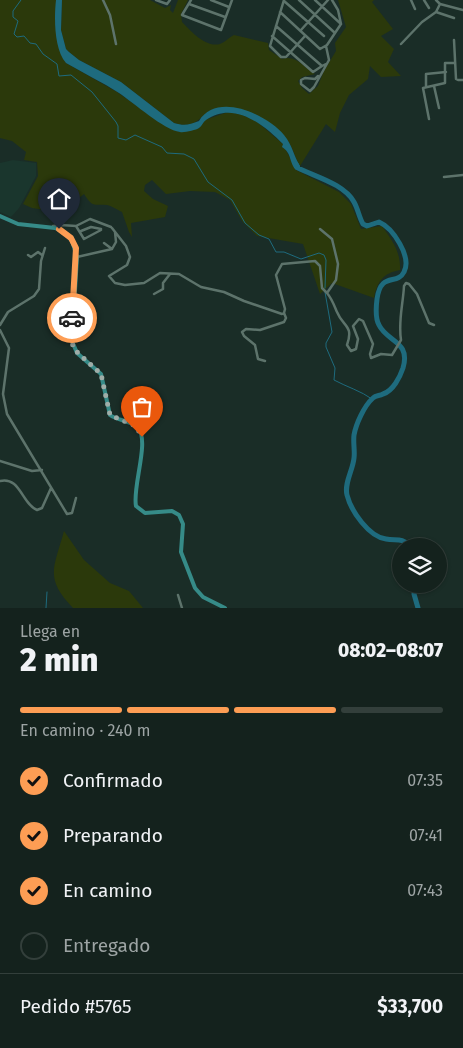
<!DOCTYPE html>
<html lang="es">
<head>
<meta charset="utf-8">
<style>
	:root { --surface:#14221d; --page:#212f2a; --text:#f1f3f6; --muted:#9da4a4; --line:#333f3b; --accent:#fd9d54 }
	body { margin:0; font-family:"Fira Sans",sans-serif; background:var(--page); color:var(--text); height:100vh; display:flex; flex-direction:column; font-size:19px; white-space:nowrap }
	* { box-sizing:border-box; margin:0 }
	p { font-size:16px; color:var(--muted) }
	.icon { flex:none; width:28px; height:28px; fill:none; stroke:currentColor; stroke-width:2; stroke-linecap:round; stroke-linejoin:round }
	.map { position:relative; height:608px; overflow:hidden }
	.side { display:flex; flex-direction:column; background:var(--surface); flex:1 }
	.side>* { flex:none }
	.buttons { position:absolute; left:392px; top:538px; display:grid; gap:10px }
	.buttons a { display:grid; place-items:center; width:55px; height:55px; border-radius:50%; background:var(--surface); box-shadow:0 1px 4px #0004,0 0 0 1px var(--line); font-size:25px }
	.pin { position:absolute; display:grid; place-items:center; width:42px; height:42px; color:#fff; margin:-51px -21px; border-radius:50% 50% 50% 0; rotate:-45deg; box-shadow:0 0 5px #0007 }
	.pin .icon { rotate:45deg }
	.courier { position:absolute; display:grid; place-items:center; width:50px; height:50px; margin:-25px; border:4px solid #fd9d54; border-radius:50%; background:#fff; color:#222; box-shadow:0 1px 6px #0007 }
	.summary em { font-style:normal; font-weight:800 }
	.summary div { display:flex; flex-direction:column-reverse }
	.summary { display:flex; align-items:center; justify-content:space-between; height:85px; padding:0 20px }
	h1 { font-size:32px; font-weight:800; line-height:38px }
	.bar { display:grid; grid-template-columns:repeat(4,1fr); gap:8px 5px; align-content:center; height:60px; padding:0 20px }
	.bar i { height:6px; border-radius:4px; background:var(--line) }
	.bar .active { background:var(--accent) }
	.bar p { grid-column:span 4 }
	.line { display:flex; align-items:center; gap:12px; padding:0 20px; border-top:1px solid var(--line) }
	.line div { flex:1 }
	ol { padding:0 20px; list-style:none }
	li { display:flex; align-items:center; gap:15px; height:55px }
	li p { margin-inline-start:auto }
	li .icon { padding:5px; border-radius:50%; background:var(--accent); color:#111; stroke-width:4 }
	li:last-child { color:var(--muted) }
	li i { width:28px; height:28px; border:2px solid var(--line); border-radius:50% }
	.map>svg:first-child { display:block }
	.built { fill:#1a362d }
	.green { fill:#2b390b }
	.water { fill:#1e6b7e }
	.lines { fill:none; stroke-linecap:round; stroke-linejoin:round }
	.stream { stroke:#1e6b7e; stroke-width:1 }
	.river { stroke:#1e6b7e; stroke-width:5 }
	.street { stroke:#5d736b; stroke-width:2.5 }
	.primary { stroke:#368b88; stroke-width:4 }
	.done { stroke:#9fada8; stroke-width:5; stroke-dasharray:0 9 }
	.route { stroke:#fd9d54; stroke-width:6 }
</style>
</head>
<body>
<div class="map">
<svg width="463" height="608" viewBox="0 0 463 608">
	<rect width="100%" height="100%" fill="#1a2d27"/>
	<path class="built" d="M13,160l23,3v13l-17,32 -8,9 -11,-5v-49z"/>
	<path class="green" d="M0,0h56v35l10,28 51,29 41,29 22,11 19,-4 6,-8 23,-8 12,2 16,7 27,23 13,26 43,22 12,12 10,25 21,-3c10,14 19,26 18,44 -17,3 -23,12 -26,28l-42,-15 -12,11 -17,-50 -46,-8 -15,-15 -12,-21 -15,-8 -25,-1 -24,3 -14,-14 -7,5 -1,6 9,8 15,7 -3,11 -34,6 1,14 -3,-5 -7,-20c-4,-2 -10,-6 -15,-7 -14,-1 -14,3 -23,-11l-10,8 -18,4 -10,4 -14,-2 -9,-4 15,-28 -1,-14 -13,-2 2,-8 -14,-11 -12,-3z
		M62,0h88l15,8 6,-3 -1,5 3,3 5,-13h10l-7,14 1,8c8,8 23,26 38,22 6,-2 9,-7 14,-9l34,8 1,7 13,9c14,-5 21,8 33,15l-13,3 -4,4 4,7 7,6 9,-8 6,-15 12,-20 -1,-8 11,-16 -8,-27h36l-2,2 21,27 -12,7 13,13 -6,13 13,14 -20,1 -11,-11 -2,13 -19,16 -9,18 -5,19 -9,-8 -26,42c-6,-10 -7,-20 -16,-30 -3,-4 -52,-28 -58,-29 -3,0 -8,1 -11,2 -18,6 -16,21 -41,14l-53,-41 -42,-22 -10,-8 -3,-3 -5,-19z
		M64,531l20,29 26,23 19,8 14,17h-70c-29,-30 -19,-40 -9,-77z"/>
	<path class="water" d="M56,0h6l-1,30 5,19 3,3 10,8 42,22 53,41c10,3 15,2 25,-2 18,-30 69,-6 85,14 9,11 9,20 16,31l-4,4c-7,-7 -4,-17 -14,-23l1,-3c-19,-19 -49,-44 -77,-24 -3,2 -4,6 -7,8 -3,2 -15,5 -19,4 -16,-2 -46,-29 -61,-39 -17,-11 -36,-20 -53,-30 -12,-14 -12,-45 -10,-63z"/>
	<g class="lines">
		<path class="stream" d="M21,0l-8,11v6l5,4 -4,13 3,3 7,-1 6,7 6,1 7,10 14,10 2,12 12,-1 21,17 24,30 2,4v12l8,2 9,-5 27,12 5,6 17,1 10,5 14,23 24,18 13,23 14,12 10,4 7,13h8l17,7 18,-6 5,2 2,5 -1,28
			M325,292l7,40 -6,11v4l9,21 -1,12c13,7 27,11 38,19
			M46,608l1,-16"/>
		<path class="river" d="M296,164l2,4c18,9 46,16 56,34 4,7 5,15 9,22l4,2 12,-4c14,6 33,35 25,50 -7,14 -23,-1 -27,27 -1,8 -2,19 2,26 8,17 32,16 24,43 -3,9 -10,23 -20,26 -4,2 -7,1 -10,4 -9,8 -17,26 -19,37 -1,8 1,16 0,23 -1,12 -10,25 -7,37 4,16 22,42 39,44 10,2 16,-2 24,7
			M416,584l-2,10 4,14"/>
		<path class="street" d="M103,0l7,15 6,29
			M156,0l11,4 3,-4
			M191,0l-9,15 39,15 11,-30
			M211,0l18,7
			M284,0l-14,46 11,11h5l19,-21
			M299,0l36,33
			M315,0l26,24
			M332,0l6,10 3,14
			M411,0l4,9
			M424,0l5,8
			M436,0l4,4 23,6
			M284,1l40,35
			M189,4l36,13
			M280,12l40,37 7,-4 14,-21
			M436,12l18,6
			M276,26l46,40 4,-2
			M301,30l27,-30
			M272,36l41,36 9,-6
			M454,40l2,39 2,1h5
			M401,44l21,-22 14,-10 4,-8
			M318,76l-3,3 -10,-1 -4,2v4l9,7 4,-4 15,-27 -3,-14
			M434,86l5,22
			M426,87v-13l20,-2
			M429,119l-6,-31 22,-5v-20h10
			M444,177l19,-2
			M53,226l8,-1 15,1 14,-7 21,8
			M76,226l8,13 17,-9
			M112,228l14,18 4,11 -3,8 -18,11 6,7 10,2 19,-2 16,-10 19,1 22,13 23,5 20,9 38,13 2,-1 1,-4 -9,-34 6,-11 33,-3 5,5 2,22 5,5 9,-13 2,-16 -6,-25 -12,-10
			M81,231l10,-4 10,2
			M104,243l8,6
			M28,255l3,2 7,-5 4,3
			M77,257l35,-8 4,-7 -1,-10
			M327,293c5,6 7,12 10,19 6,15 17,13 10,33l4,6 5,-2 2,-10 -5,-13 6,-7 4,2 10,23 -3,10 1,4 10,-4 11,1 9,-15c-3,-19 2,-35 3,-54l2,-3 3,1 8,10 12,29 5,2
			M154,294l9,-5v-6l7,-9
			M72,317h13c2,9 -5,13 -13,17
			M0,325l8,-13 26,-16 5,-7 2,-28 4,-13
			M0,330l9,18 -6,46 4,20 60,100 5,-1 4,-15
			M265,361l-7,-2 -3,-14 -11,-9 -2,-4 4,-3 14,1 24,-8 2,-4 -2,-5
			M0,461l32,10 10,-1
			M0,481c20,-5 22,23 37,29l5,-2 9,-20
			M178,595l4,13"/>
		<path class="primary" d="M0,216l18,8 37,4 9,4 8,9 5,16 -5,84 5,12 24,21 9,41c8,6 21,5 28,13 12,13 -6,59 -2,78l9,7 27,-2 7,4 4,9 -2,28 14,36 8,9 22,11"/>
	</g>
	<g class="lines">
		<path class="done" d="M72,318l-1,20 2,8 4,6 24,22 9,41 26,11 6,11"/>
		<path class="route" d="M59,229l12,9 5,10 -4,70"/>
	</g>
</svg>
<div class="buttons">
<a><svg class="icon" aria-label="layers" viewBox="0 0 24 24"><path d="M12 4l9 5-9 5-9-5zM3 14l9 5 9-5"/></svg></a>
</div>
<div class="pin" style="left:142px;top:437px;background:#ea580c"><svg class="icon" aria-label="bag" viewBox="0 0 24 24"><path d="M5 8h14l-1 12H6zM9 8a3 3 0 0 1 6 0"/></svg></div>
<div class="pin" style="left:59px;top:229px;background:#1f2937"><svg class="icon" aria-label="home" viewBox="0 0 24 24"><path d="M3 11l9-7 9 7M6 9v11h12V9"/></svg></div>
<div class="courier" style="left:72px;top:318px"><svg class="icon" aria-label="car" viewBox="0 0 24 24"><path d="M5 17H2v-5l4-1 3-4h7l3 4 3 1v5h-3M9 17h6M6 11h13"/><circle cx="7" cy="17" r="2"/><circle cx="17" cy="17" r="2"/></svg></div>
</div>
<section class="side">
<div class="summary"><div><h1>2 min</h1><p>Llega en</p></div><em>08:02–08:07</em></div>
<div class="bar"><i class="active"></i><i class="active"></i><i class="active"></i><i></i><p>En camino · 240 m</p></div>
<ol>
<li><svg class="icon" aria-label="check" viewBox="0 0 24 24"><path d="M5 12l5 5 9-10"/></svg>Confirmado<p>07:35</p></li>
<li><svg class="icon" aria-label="check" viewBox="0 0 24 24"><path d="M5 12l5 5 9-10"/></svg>Preparando<p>07:41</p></li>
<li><svg class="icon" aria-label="check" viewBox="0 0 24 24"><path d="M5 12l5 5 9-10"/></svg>En camino<p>07:43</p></li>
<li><i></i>Entregado</li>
</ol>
<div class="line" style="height:65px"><div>Pedido #5765</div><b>$33,700</b></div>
</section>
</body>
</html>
